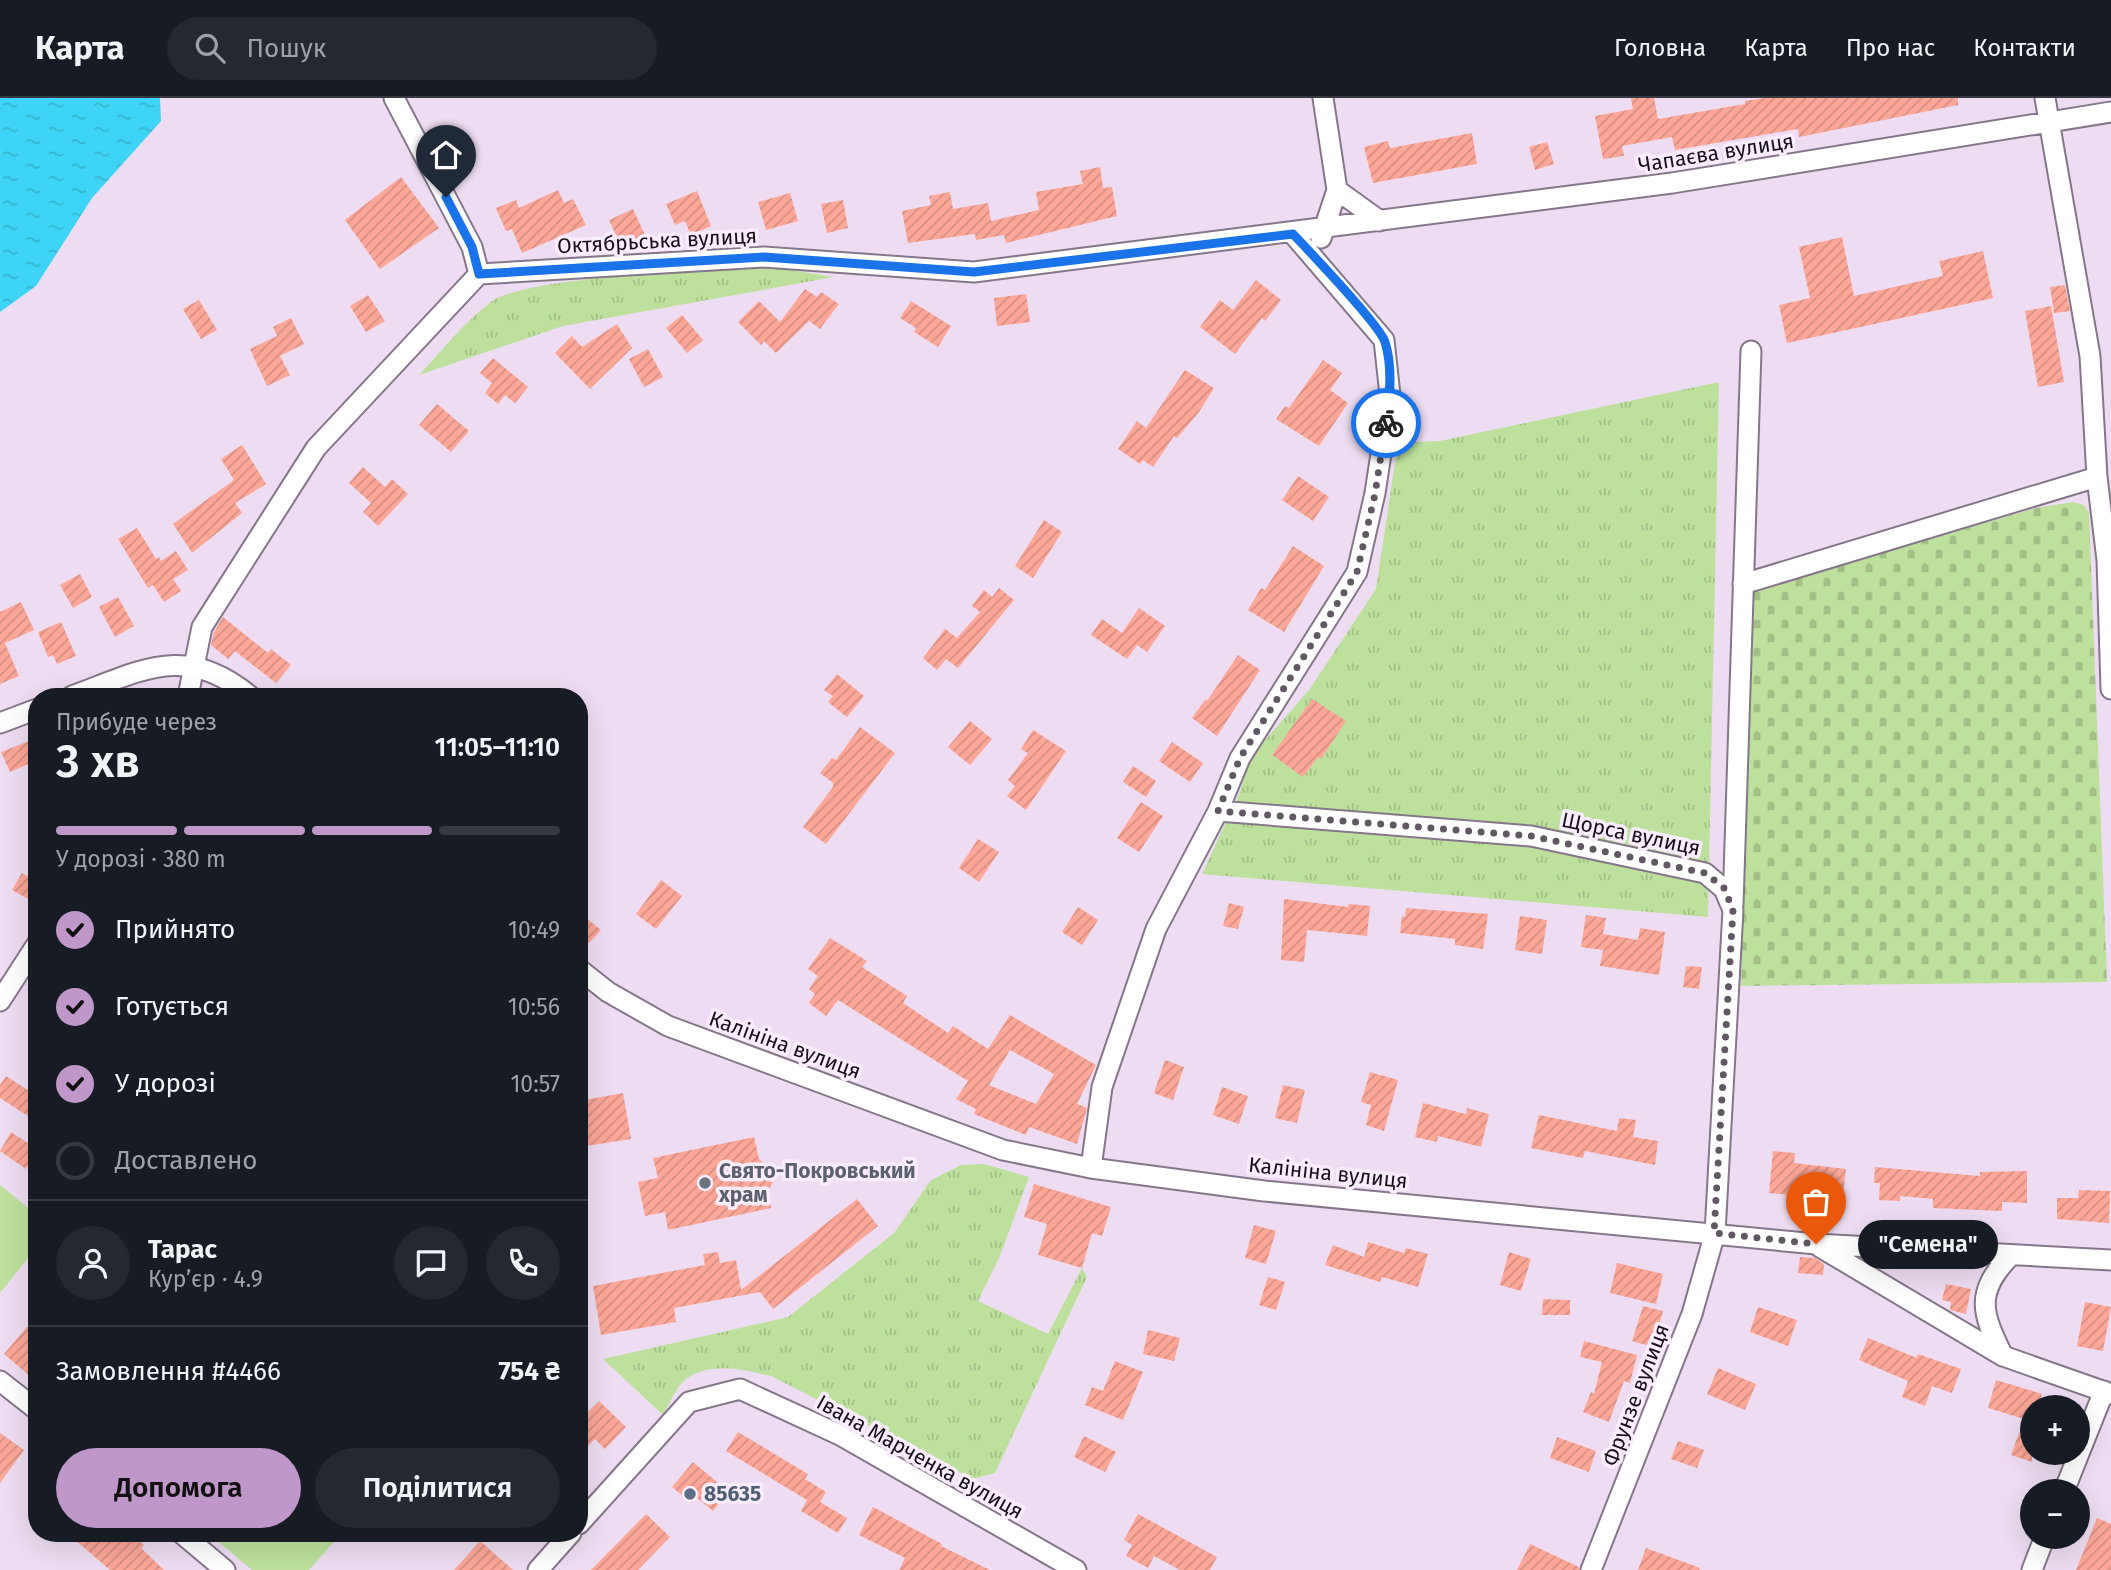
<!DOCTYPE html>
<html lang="uk">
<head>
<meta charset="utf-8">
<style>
	:root { --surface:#171b24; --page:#242831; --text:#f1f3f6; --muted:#9ea1a6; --line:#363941; --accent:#c097c9 }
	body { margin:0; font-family:"Fira Sans",sans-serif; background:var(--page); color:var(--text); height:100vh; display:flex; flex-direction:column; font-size:26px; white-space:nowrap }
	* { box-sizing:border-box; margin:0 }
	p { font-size:23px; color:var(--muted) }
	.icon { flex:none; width:38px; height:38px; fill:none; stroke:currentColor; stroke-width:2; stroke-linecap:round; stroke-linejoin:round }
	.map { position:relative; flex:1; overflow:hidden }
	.side { position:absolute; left:28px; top:590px; width:560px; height:854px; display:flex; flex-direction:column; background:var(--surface); border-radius:28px; box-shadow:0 7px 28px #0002 }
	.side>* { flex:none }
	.fabs { position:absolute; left:2020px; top:1297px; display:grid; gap:14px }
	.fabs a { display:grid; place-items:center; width:70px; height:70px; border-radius:50%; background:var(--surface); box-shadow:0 7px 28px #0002; font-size:35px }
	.pin { position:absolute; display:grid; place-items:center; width:60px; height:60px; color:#fff; margin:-72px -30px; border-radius:50% 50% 50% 0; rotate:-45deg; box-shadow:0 0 7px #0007 }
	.pin .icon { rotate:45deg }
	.courier { position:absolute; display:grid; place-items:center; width:70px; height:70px; margin:-35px; border:5px solid #1a73e8; border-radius:50%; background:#fff; color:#222; box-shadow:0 2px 9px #0007 }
	.bubble { position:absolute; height:49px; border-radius:24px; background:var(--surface); box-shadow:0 7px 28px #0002; font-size:23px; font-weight:600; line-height:49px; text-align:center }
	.summary em { font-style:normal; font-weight:600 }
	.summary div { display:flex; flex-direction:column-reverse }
	.summary { display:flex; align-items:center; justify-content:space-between; height:119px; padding:0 28px }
	h1 { font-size:46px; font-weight:600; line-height:52px }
	.bar { display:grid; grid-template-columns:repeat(4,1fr); gap:10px 7px; align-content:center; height:84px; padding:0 28px }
	.bar i { height:9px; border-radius:5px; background:var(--line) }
	.bar .selected { background:var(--accent) }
	.bar p { grid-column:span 4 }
	.line { display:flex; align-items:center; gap:18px; padding:0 28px; border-top:2px solid var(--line) }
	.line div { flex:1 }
	.round { display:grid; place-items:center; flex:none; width:74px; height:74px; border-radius:37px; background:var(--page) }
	ol { padding:0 28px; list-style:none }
	li { display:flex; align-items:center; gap:21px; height:77px }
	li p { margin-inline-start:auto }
	li .icon { padding:7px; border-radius:50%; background:var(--accent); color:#111; stroke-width:4 }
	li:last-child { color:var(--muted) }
	li i { width:38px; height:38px; border:4px solid var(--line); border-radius:50% }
	.action { display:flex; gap:14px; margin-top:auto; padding:14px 28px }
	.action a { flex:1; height:80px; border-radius:42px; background:var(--accent); color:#111; font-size:28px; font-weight:600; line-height:80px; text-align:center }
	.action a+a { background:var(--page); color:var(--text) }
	header { display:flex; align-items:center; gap:42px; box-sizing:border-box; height:98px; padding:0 35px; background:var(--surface); border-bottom:2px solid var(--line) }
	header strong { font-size:33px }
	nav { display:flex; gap:38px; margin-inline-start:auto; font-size:24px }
	.search { width:490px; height:63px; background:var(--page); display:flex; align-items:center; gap:18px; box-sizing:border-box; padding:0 24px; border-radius:38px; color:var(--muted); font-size:26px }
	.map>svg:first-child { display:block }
	.grass { fill:url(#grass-tufts) }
	.cemetery { fill:url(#cemetery-stones) }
	.park { fill:#bde19d }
	.water { fill:url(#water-ripples) }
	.building { fill:url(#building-hatch); fill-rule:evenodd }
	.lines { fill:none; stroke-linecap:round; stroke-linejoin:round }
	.minor-casing { stroke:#857689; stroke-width:23 }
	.minor { stroke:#fff; stroke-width:19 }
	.done { stroke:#625864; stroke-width:7; stroke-dasharray:0 12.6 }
	.route { stroke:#1a73e8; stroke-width:9 }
	.worship-dot { fill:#6b7280; stroke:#f9ecfc; stroke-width:2.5 }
	.service-dot { fill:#5c6f8a; stroke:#f9ecfc; stroke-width:2.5 }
	.labels { text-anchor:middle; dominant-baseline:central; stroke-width:7; stroke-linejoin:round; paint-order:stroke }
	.street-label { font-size:21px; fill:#161017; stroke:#f9ecfc }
	.worship-label { font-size:21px; font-weight:bold; fill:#5b616d; stroke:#f9ecfc; text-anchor:start }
	.service-label { font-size:21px; font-weight:bold; fill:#4e5e75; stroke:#f9ecfc; text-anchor:start }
</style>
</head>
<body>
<header>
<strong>Карта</strong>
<div class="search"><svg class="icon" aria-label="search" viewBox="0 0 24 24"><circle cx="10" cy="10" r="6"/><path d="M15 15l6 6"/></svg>Пошук</div>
<nav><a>Головна</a><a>Карта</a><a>Про нас</a><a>Контакти</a></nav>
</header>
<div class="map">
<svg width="2111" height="1472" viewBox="0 0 2111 1472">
	<defs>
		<pattern id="grass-tufts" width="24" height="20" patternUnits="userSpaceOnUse" patternTransform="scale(1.75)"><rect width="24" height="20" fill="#bde19d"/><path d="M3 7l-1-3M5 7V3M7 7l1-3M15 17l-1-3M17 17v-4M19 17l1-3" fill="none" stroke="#a2c086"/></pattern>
		<pattern id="cemetery-stones" width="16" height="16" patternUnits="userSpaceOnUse" patternTransform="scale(1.75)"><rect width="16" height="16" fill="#bde19d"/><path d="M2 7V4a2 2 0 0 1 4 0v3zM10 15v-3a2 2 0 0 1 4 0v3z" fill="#a2c086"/></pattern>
		<pattern id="water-ripples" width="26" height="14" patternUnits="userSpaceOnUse" patternTransform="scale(1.75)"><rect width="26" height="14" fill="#3dd4f5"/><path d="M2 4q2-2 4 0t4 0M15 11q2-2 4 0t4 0" fill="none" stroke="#35b5d1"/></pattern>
		<pattern id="building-hatch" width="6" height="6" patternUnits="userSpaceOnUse" patternTransform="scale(1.75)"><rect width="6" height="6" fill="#fca798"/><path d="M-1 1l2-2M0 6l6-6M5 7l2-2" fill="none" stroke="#d78f82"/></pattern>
	</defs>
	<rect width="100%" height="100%" fill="#eeddf2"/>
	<path class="grass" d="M766,168l68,11 -271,49 -144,49c23,-24 45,-53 72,-73 34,-26 223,-32 275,-36z
		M1719,284l-11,535 -506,-43 38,-82 11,-36 58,-66 67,-101 22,-146 42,-2z
		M984,1066l45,13 -29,79 -22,45 70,33 34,-66 5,9 -92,196 -22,6 -202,-103c-27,-6 -59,-15 -85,3 -9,6 -17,26 -23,36l-60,-56 185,-42 106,-84 37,-53 30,-15z"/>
	<path class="cemetery" d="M2073,404l11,3 5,8 18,469 -366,4 11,-395 284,-83z"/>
	<path class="park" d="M0,1087l37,30v32l-37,46z
		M208,1435h134l-33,37h-57z"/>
	<path class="water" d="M0,0h160l1,23 -69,77 -56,88 -36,26z"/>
	<path class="building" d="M1631,0h23l4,21 87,-15v-3l20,-3h193v7l-159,32 -1,-8 -123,21 -3,-13 -50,9 2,10 -21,3 -8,-43 38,-7z
		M1472,35l5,31 -104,19 -9,-36 24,-6 2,7z
		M1547,44l7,22 -19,6 -6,-23z
		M1100,69l3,21 9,-1 5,29 -111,27 -2,-8 -28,5 -1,-6 -67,9 -6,-32 29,-6 -2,-9 21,-4 3,17 35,-6 3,18 48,-11 -3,-18 47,-8 -3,-13z
		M401,79l38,51 -59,41 -35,-49z
		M558,92l6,13 9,-4 13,26 -64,28 -10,-24 -6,2 -10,-23 20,-8 3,8z
		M697,93l14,35 -20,9 -6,-14 -10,4 -9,-21z
		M790,95l8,28 -32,9 -8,-28z
		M843,102l5,28 -21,5 -6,-29z
		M633,111l12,26 -24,11 -12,-26z
		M1842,139l12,59 89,-20 -4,-15 44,-10 10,47 -206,45 -8,-38 31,-7 -11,-51z
		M1256,182l25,20 -16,21 -3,-3 -27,36 -35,-27 20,-27 13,10z
		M2065,187l5,26 -16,2 -4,-26z
		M805,191l12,8 4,-5 18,12 -19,25 -11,-8 -33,32 -12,-12 -3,4 -23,-23 21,-21 21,21z
		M1026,196l4,28 -33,4 -3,-28z
		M368,197l17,26 -19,11 -16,-26z
		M199,202l18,30 -16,9 -18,-30z
		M911,203l40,25 -13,21 -24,-15 2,-4 -16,-10z
		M2051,208l13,76 -26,5 -13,-76z
		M682,217l21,25 -16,13 -21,-25z
		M291,220l13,26 -24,12 10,19 -23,11 -17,-37 27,-13 -4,-9z
		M617,226l15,24 -42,41 -35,-36 17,-17 10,11z
		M648,251l15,28 -19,10 -15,-28z
		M493,260l35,29 -13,16 -10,-8 -7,9 -13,-11 7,-10 -12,-10z
		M1323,262l19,13 -12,17 18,13 -29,43 -43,-27 9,-13 4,2z
		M1185,272l29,18 -15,24 -22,26 -3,-2 -21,31 -10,-7 -3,4 -22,-15 19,-28 9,7z
		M437,306l32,27 -18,21 -32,-27z
		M242,347l24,39 -31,19 7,10 -50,40 -19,-29 61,-44 -13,-21z
		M363,369l22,20 7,-8 16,15 -30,32 -15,-14 8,-9 -22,-20z
		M1298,378l31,21 -16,24 -31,-21z
		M1044,422l18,12 -29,46 -18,-12z
		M137,430l19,31 3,-2 2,4 15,-10 12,19 -15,9 8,12 -17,11 -11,-17 -5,3 -30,-49z
		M1293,448l31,20 -40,66 -36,-22 13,-22 4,2z
		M80,476l12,23 -19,11 -13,-23z
		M999,490l15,12 -56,68 -12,-9 -9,11 -14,-12 22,-29 12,9 23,-26 -8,-6 12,-16 8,7z
		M118,499l16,29 -19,11 -16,-30z
		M21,504l13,28 -29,13 14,33 -19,8v-72z
		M1139,510l26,18 -18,26 -10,-7 -10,14 -36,-24 11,-16 20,14z
		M223,519l45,36 3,-4 20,16 -15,18 -41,-32 -7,8 -17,-14 3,-13z
		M61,524l15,34 -19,8 -4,-9 -5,2 -10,-25z
		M1238,557l22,15 -43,66 -25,-18 13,-18 2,1z
		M837,576l27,22 -17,21 -19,-15 5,-6 -9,-6z
		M1312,601l34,22 -25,38 -3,-2 -15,20 -31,-22z
		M970,623l22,18 -22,26 -22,-18z
		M860,629l35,26 -69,91 -23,-17 30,-40v-4l-13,-10 12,-15 4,2z
		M1033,632l33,21 -40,59 -19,-14 8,-10 -7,-6 20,-27 -7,-4z
		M37,640v22l-27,12 -9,-20z
		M1172,644l31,21 -13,19 -31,-21z
		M1133,668l23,15 -10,16 -23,-15z
		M1141,704l22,14 -24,36 -22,-14z
		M978,741l21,13 -20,30 -20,-14z
		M22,775l15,9v22l-25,-14z
		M661,782l21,16 -26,33 -20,-15z
		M1284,801l64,8 1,-3 21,2 -3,30 -60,-6 -3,32 -23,-2z
		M1229,805l15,4 -6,22 -15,-3z
		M1078,809l20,13 -16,25 -20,-13z
		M1406,810l82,6 -5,35 -28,-4v-6l-55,-6 2,-17 3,1z
		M579,814l22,18 -12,13 -10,-7z
		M1586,817l20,3 -3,16 35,6 2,-12 25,4 -6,43 -59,-9 3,-16 -22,-3z
		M1520,818l27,4 -5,34 -27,-4z
		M830,840l37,23 -5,6 45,29 -4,7 45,30 5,-7 35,23 22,-34 86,50 -19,39 10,4 -10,36 -48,-17 -3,8 -52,-21 2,-5 -20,-10 12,-18 -130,-81 -12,16 -17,-13 6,-9 -6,-5 9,-13 -10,-7zM1010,952l44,24 -18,30 -47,-19z
		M1686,868l16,1 -3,22 -16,-2z
		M1165,962l19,7 -11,33 -19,-7z
		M1370,974l28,8 -14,51 -18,-6 5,-20 -10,-3z
		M6,978l31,20v8l-9,12 -28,-18v-13z
		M1283,987l22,5 -8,33 -22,-5z
		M1222,989l26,9 -9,28 -26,-9z
		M623,995l8,46 -52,8v-46z
		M1423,1005l43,11 1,-6 22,6 -8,33 -43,-11 -1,6 -22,-5z
		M1539,1017l78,16 2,-13 17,2 -3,17 25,4 -3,24 -70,-14 -2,7 -52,-10z
		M11,1034l26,17 -11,20 -26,-18z
		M754,1039l5,22 14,13 -1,11 -4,8 3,17 -103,22 -3,-18 -20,4 -7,-34 20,-4 -5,-20z
		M1773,1053l22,2 -1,10 52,6 -4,35 -16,-2 2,-13 -36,-3 -1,9 -22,-2z
		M1875,1069l105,9v-4l47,-1v32l-25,-1v9l-69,-3v-9l-33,-3v5l-21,-1 1,-17h-6z
		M1034,1086l77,23 -9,29 -10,-3 -10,35 -44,-13 9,-31 -23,-7z
		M2079,1092l31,1 -1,32 -52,-4v-21h21z
		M857,1101l21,27 -105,83 -13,-17 -86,16 2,14 -75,13 -8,-49 112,-21 -2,-11 15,-2 2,11 16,-3 5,30z
		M1254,1127l22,6 -10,33 -21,-6z
		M1368,1144l36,11 2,-5 22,6 -10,33 -36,-10 -2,5 -55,-17 8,-20 31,12z
		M1509,1154l22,7 -10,32 -21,-6z
		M1800,1159l15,1 9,6 -1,11 -25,-2z
		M1617,1165l46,11 -7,30 -46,-11z
		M1268,1179l17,5 -9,28 -17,-5z
		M1946,1186l25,5 -5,25 -16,-4 1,-8 -9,-2z
		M1543,1201l27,1v15h-28z
		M2085,1204l26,5 -8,44 -26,-5z
		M1643,1208l20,5 -10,36 -21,-6z
		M1758,1209l39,13 -9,26 -38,-14z
		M37,1217v67l-33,-28z
		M1148,1232l32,8 -6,23 -31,-7z
		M1868,1240l49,20 1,-4 43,15 -9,24 -20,-7 -7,20 -23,-9 6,-16 -49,-21z
		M1584,1243l53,14 -7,28 -6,-2 -15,41 -26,-10 8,-20 3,2 8,-32 -22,-5z
		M1115,1263l28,11 -20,48 -38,-15 7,-18 11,4z
		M1718,1270l38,16 -11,26 -38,-16z
		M1996,1282l46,14 -4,13h-6v55l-21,-7 13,-36 -36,-11z
		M599,1303l27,26 -21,22 -10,-10 -16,16v-34z
		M738,1334l70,42 -3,5 21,13 -6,10 27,16 -9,15 -37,-22 6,-11 -81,-49z
		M0,1335l24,17 -24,33z
		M1084,1338l32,16 -11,20 -31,-15z
		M1557,1339l39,14 -7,21 -39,-14z
		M1678,1343l26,9 -7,18 -26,-9z
		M693,1364l36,30 -16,19 -17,-14 -4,6 -20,-16z
		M873,1409l69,37 -1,2 49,24h-91l6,-12 -46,-23z
		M646,1416l24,23 -32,33h-47z
		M1138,1416l79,43 -7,13h-30l-26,-14 -6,12 -22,-12 6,-11 -8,-5z
		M2097,1420l14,6v46h-35z
		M67,1435h63l14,12 -3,3 23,22h-54z
		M480,1443l33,29h-59z
		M1530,1446l49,23v3h-62z
		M1646,1450l54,20 -1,2h-61z"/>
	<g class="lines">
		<g class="minor-casing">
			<path id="minor" d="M394,0l78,149 7,27
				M2045,0l45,258 7,121 10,83 4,129
				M1337,92l43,31
				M1321,140l16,-48 -14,-92
				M1743,486l354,-107
				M72,598c69,-25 113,-54 178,0
				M188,598l14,-69 114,-179 163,-174 285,-17 210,15 698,-89 439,-71
				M0,625l37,-14
				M1218,713l313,25 174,37 19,16 9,21 -18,323 -23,81 -101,256
				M1733,807l18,-554
				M579,871l29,23 60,34 335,124 88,18 173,23 552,53 295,16
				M0,903l37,-57
				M1091,1070l11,-81 54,-158 62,-118 22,-53 117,-186 18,-79 15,-98 -6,-55 -91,-106
				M1820,1149l183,109 108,38
				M2003,1258c-21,-43 -29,-63 8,-101
				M0,1283l37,29
				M2064,1393l40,-100
				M579,1426l110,-122 51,-13 100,46 236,135
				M181,1435l44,37
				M538,1472l33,-37
				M2032,1472l13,-34"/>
		</g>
		<use href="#minor" class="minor"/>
	</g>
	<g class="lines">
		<path class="done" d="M1386,325l-11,71 -18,78 -117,186 -22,53 313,25 174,37 19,15 9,22 -19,323 102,11"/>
		<path class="route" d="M446,99l26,50 7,27 285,-17 210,15 319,-38c16,17 86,90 92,108 8,25 5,55 1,81"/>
	</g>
	<circle class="worship-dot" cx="705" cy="1085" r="7"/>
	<circle class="service-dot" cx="690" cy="1396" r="7"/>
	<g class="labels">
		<g class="street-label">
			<text transform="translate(1716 55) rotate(-9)">Чапаєва вулиця</text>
			<text transform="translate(657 143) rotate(-3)">Октябрьська вулиця</text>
			<text transform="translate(1631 736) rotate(12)">Щорса вулиця</text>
			<text transform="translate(785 947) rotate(20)">Калініна вулиця</text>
			<text transform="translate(1328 1075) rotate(6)">Калініна вулиця</text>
			<text transform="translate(1636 1297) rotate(-69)">Фрунзе вулиця</text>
			<text transform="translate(920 1359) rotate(29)">Івана Марченка вулиця</text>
		</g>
		<g class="worship-label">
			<text x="719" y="1073">Свято-Покровський<tspan x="719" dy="24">храм</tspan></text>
		</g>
		<g class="service-label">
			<text x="704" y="1396">85635</text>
		</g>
	</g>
</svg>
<div class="fabs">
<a>+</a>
<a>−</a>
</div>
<div class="pin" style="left:1816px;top:1146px;background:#ea580c"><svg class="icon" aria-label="bag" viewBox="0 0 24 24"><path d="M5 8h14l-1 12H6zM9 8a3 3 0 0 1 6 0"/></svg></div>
<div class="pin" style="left:446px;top:99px;background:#1f2937"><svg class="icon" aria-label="home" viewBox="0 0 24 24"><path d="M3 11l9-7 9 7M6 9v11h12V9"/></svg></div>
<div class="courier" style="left:1386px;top:325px"><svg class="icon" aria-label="bike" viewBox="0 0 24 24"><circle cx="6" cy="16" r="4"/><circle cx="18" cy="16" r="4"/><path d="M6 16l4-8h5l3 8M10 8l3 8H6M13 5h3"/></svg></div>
<div class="bubble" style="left:1858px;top:1122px;width:140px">&quot;Семена&quot;</div>
<section class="side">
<div class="summary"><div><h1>3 хв</h1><p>Прибуде через</p></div><em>11:05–11:10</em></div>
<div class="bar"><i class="selected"></i><i class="selected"></i><i class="selected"></i><i></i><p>У дорозі · 380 m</p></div>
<ol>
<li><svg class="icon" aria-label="check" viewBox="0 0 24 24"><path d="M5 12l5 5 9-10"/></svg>Прийнято<p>10:49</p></li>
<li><svg class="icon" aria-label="check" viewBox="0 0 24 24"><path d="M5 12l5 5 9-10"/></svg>Готується<p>10:56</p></li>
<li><svg class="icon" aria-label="check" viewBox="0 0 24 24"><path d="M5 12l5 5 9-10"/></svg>У дорозі<p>10:57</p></li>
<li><i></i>Доставлено</li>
</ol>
<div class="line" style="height:126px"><a class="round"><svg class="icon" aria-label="person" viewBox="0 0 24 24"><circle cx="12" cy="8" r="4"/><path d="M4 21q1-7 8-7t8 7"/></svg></a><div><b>Тарас</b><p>Кур’єр · 4.9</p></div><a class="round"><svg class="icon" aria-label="chat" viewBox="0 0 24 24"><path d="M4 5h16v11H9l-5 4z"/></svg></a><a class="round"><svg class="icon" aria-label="phone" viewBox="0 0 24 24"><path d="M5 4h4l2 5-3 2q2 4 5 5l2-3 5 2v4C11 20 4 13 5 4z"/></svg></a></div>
<div class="line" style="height:91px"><div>Замовлення #4466</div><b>754 ₴</b></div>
<div class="action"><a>Допомога</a><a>Поділитися</a></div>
</section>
</div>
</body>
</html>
